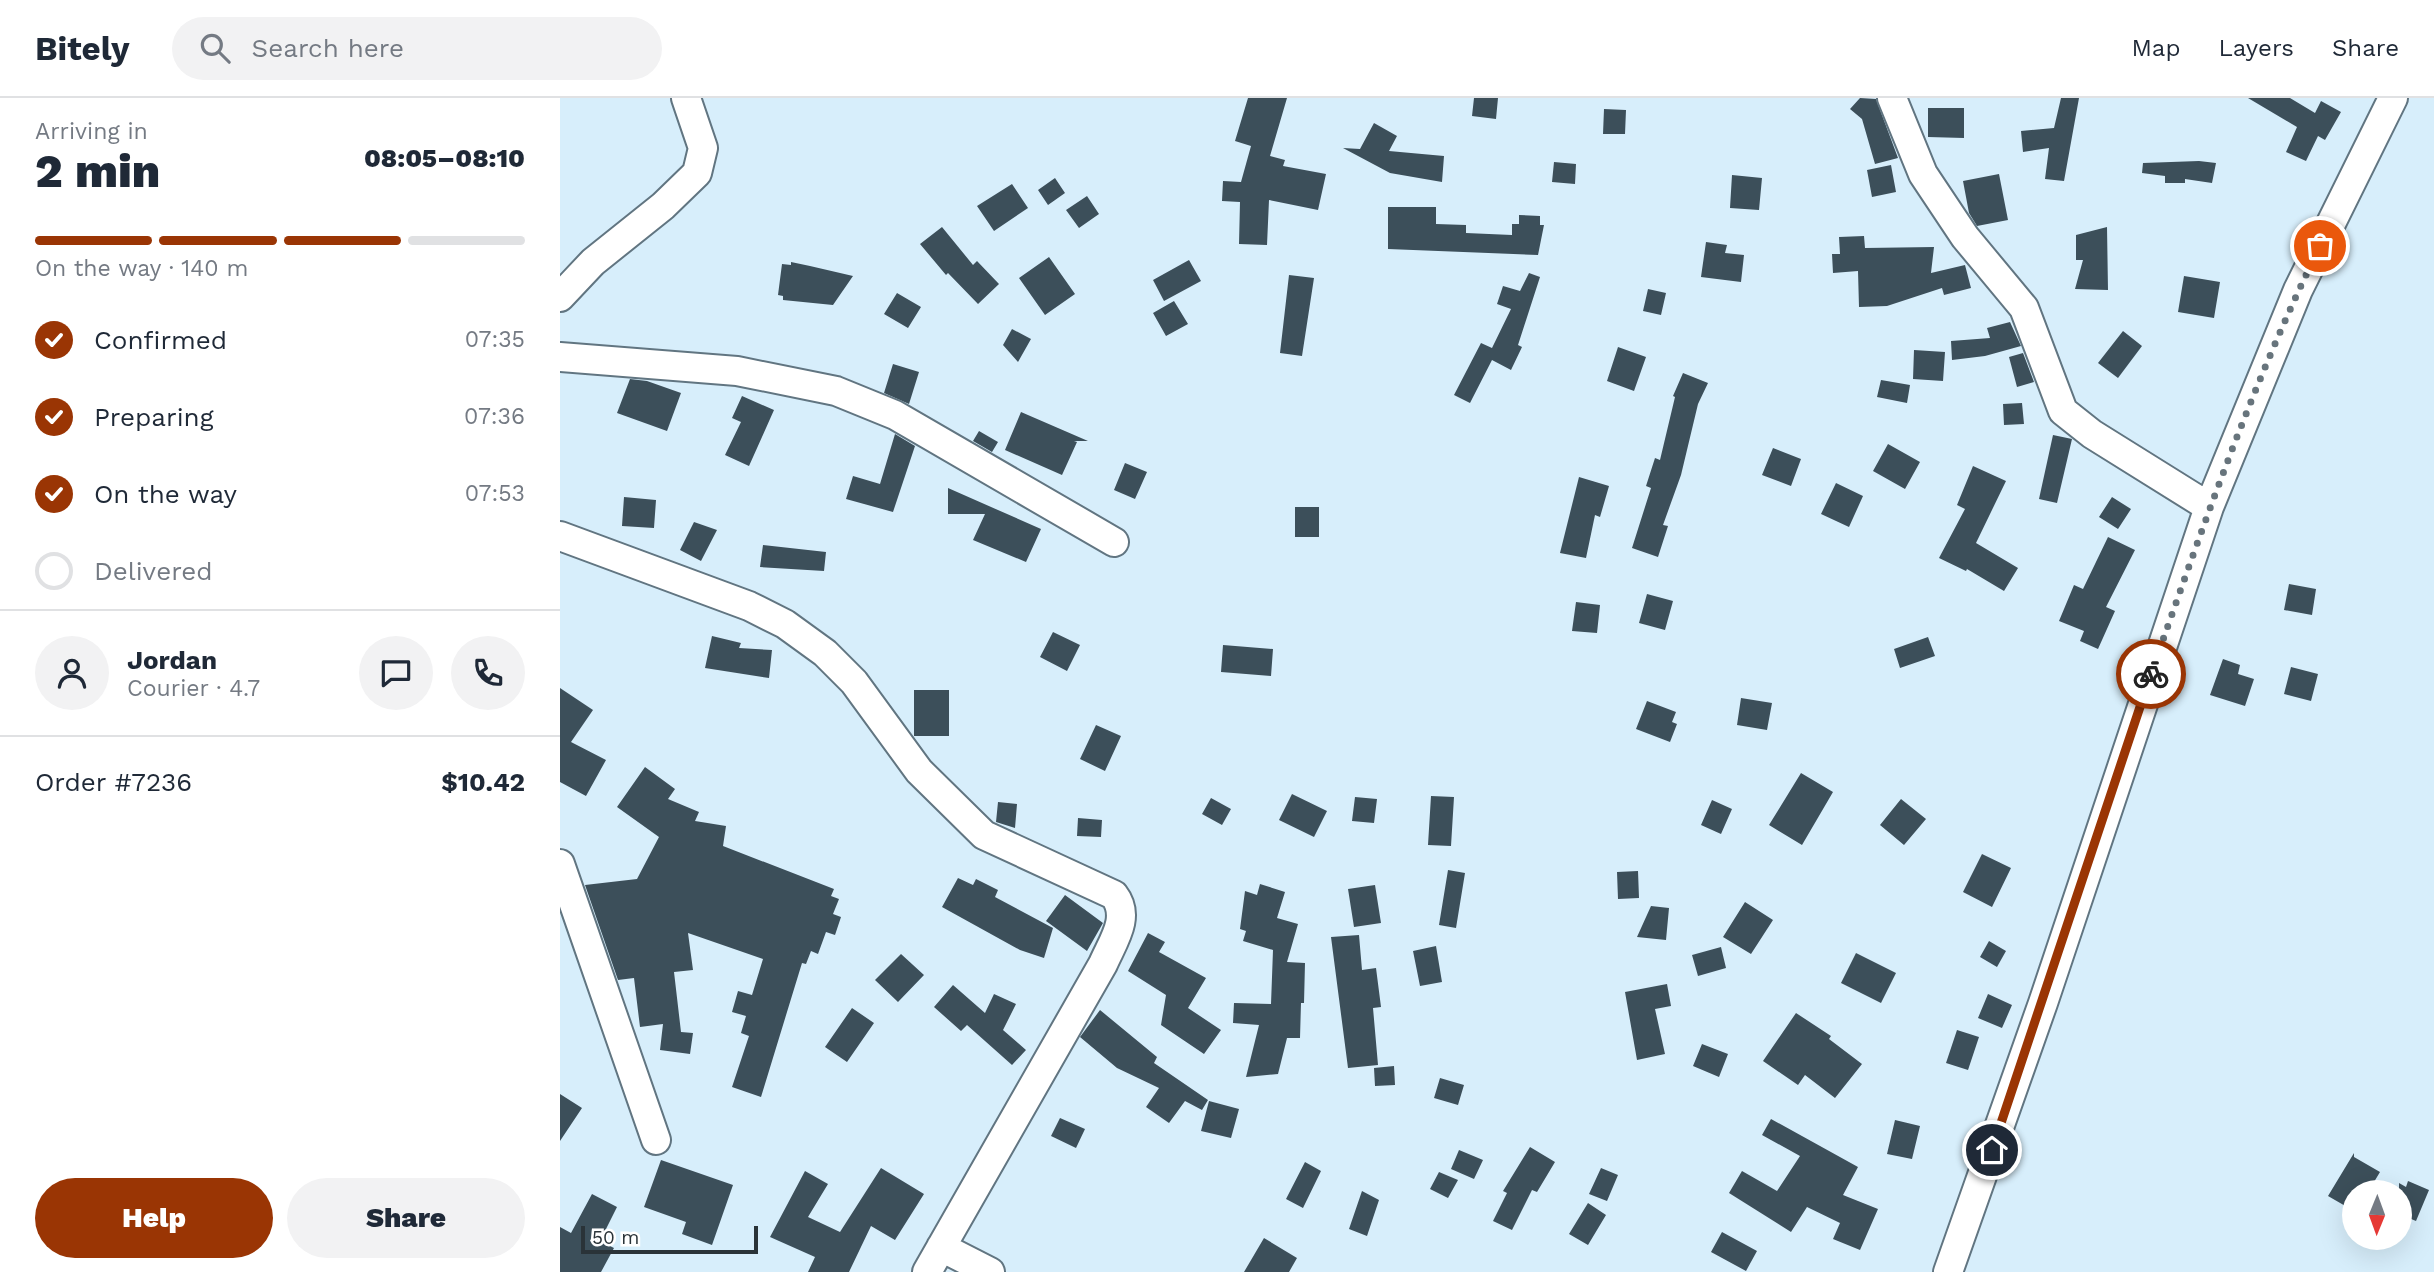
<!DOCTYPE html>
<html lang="en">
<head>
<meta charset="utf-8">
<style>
	:root { --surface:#fff; --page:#f2f2f3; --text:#1f2937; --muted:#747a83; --line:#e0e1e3; --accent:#9a3504 }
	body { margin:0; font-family:"Work Sans",sans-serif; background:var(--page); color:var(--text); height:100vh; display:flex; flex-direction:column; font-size:26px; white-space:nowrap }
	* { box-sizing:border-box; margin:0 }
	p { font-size:23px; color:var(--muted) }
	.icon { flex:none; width:38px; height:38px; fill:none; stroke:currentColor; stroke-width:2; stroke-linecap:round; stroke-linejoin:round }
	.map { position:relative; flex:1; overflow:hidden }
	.drawer { display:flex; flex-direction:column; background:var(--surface); width:560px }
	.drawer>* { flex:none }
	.needle { width:46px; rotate:181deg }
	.tools { position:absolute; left:1782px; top:1082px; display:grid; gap:14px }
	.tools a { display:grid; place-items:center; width:70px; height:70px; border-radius:50%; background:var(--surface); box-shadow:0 7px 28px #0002; font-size:35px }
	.scale { position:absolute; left:21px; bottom:18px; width:177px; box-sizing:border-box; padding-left:7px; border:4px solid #2a3338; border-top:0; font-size:19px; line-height:24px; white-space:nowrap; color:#2a3338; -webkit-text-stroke:5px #fff; paint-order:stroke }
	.pin { position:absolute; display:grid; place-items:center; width:60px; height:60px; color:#fff; margin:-30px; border:4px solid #fff; border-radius:50%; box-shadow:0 2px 7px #0007 }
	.courier { position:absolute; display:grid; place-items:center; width:70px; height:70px; margin:-35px; border:5px solid #9a3504; border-radius:50%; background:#fff; color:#222; box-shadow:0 2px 9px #0007 }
	.overview em { font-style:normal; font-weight:800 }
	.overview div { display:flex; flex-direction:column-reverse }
	.overview { display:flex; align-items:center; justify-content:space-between; height:119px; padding:0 35px }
	h1 { font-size:46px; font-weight:800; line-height:52px }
	.bar { display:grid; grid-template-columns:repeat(4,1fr); gap:10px 7px; align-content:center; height:84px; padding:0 35px }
	.bar i { height:9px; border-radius:5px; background:var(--line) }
	.bar .on { background:var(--accent) }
	.bar p { grid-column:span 4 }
	.line { display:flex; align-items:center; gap:18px; padding:0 35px; border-top:2px solid var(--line) }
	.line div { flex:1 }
	.round { display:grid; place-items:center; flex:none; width:74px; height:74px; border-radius:37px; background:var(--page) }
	ol { padding:0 35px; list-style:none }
	li { display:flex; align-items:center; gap:21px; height:77px }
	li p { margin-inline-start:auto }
	li .icon { padding:7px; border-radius:50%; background:var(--accent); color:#fff; stroke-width:4 }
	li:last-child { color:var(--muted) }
	li i { width:38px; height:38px; border:4px solid var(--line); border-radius:50% }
	.cta { display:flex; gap:14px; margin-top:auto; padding:14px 35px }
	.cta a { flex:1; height:80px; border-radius:42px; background:var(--accent); color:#fff; font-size:28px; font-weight:800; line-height:80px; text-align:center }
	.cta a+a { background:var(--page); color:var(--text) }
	header { display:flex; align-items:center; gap:42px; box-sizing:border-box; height:98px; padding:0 35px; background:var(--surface); border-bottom:2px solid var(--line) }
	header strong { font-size:33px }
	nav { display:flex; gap:38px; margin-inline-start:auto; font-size:24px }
	.search { width:490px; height:63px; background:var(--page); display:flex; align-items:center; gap:18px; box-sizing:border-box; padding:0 24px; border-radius:38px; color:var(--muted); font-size:26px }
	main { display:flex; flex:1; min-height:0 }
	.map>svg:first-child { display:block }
	.building { fill:#3c4f5a }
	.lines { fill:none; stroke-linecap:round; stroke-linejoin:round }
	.minor-casing { stroke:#617581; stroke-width:32 }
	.minor { stroke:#fff; stroke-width:28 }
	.done { stroke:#67747c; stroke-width:7; stroke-dasharray:0 12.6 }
	.route { stroke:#9a3504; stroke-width:9 }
</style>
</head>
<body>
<header>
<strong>Bitely</strong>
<div class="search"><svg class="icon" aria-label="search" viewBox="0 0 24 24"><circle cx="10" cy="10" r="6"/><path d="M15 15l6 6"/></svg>Search here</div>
<nav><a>Map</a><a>Layers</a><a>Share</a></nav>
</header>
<main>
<section class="drawer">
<div class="overview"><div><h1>2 min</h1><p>Arriving in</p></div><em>08:05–08:10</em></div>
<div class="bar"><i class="on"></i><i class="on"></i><i class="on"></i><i></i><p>On the way · 140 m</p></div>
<ol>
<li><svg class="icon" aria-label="check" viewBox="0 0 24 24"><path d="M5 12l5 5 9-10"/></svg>Confirmed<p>07:35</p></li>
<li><svg class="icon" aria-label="check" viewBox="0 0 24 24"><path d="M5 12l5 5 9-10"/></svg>Preparing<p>07:36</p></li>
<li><svg class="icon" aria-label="check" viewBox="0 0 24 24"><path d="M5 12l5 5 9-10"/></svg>On the way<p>07:53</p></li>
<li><i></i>Delivered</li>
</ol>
<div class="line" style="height:126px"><a class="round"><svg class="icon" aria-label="person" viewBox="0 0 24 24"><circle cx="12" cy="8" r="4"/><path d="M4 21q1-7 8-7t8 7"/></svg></a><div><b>Jordan</b><p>Courier · 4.7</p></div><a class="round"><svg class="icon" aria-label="chat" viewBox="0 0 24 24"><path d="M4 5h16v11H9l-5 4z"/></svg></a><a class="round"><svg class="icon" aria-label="phone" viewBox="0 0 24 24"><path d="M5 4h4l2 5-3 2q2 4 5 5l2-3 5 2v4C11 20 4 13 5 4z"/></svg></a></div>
<div class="line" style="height:91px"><div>Order #7236</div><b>$10.42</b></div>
<div class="cta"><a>Help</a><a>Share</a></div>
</section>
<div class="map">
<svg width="1874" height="1174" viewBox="0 0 1874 1174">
	<rect width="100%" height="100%" fill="#d7eefb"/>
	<path class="building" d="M688,0h39l-17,58 15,4 -2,6 43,8 -8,36 -49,-10 -2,45 -28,-1 1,-42 -18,-1 1,-20 18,1 10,-36 -16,-5z
		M914,0h24l-2,21 -24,-3z
		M1300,0l16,1 22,59 -23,6 -13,-45 -12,-10z
		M1501,0h18l-15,83 -19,-2 4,-31 -26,4 -2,-21 33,-3z
		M1688,0h42l25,15 6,-12 20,11 -16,28 -7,-4 -12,25 -20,-9 11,-25z
		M1368,10h36v30l-36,-1z
		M1044,11l22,1 -1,24h-22z
		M814,25l23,13 -8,15 55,5 -2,26 -52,-9 -47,-25 17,1z
		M1639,63l17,2 -4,20 -27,-4v4h-20v-7l-23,-3 1,-10z
		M994,64l22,2 -1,20 -23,-2z
		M1331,67l5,27 -24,5 -5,-27z
		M1439,76l9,46 -31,6 -8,-13 -6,-32z
		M1172,77l30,3 -3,32 -29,-2z
		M495,80l10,15 -17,12 -10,-15z
		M452,86l16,24 -34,23 -17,-25z
		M527,98l12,18 -20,14 -13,-18z
		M828,109h48v17l30,1v8l46,2v-11h7v-9l21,1v9h4l-6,30 -150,-6z
		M382,129l31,38 4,-4 22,23 -21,20 -30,-31 -2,2 -26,-31z
		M1547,129l1,63 -33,-1 8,-29h-7v-25z
		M1304,138l1,12 69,-1 -3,26 34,-8 6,23 -27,7 -2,-7 -55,18 -28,1 -1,-36 -25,2 -1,-19h8l-1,-17z
		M1146,144l21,3 -2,8 19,2 -3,27 -40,-5z
		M489,159l26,37 -30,21 -26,-37z
		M629,162l12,21 -37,20 -11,-21z
		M231,164l19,4 43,10 -20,29 -50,-5v-4l-5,-1 4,-31 9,1z
		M969,175l11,4 -22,68 4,2 -11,23 -19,-10 -22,43 -16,-8 27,-52 11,5 19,-39 -14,-5 6,-18 17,5z
		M729,177l25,3 -12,78 -22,-3z
		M1624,178l36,6 -6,36 -36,-6z
		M1088,191l18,4 -5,22 -18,-4z
		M337,195l24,14 -13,21 -24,-14z
		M614,203l14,23 -22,12 -13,-23z
		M1450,224l11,24 -36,10 -33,4 -1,-19 39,-3 -3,-10z
		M452,231l19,10 -13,23 -15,-17z
		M1563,233l19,15 -24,32 -20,-15z
		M1058,249l28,10 -12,34 -27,-10z
		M1354,252l31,2 -2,29 -30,-2z
		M1463,255l11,29 -17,5 -8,-30z
		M333,266l26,8 -10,32 -25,-11z
		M1123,275l25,10 -10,21 -17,71 -18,50 5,1 -10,31 -26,-9 19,-60 -5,-2 9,-28 5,2 15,-63 -2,-1z
		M70,281l17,2 34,12 -14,38 -50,-18z
		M1321,282l29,5 -3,18 -30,-6z
		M182,298l32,14 -25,56 -24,-11 16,-33 -9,-4z
		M1462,305l2,21 -20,1 -1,-21z
		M461,314l67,29h-14l3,1 -15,33 -57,-25z
		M419,333l19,11 -6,10 -19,-11z
		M335,336l20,12 -22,66 -47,-13 7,-23 27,8z
		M1493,337l19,4 -15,64 -18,-4z
		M1328,346l32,18 -15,27 -32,-18z
		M1213,350l28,11 -10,27 -29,-11z
		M565,365l22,9 -12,27 -21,-9z
		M1413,368l33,15 -30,62 42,25 -14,23 -37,-22 -1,2 -27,-13 26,-49 -8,-4z
		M1019,379l30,9 -9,31 -5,-2 -9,43 -26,-5z
		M1276,385l27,13 -14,31 -28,-13z
		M388,390l93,41 -15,33 -53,-22 12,-26h-37z
		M64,399l32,3 -2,28 -32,-2z
		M1552,399l19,12 -13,20 -19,-12z
		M735,409h24v30h-24z
		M134,424l23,8 -16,31 -21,-11z
		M1548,439l27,13 -29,57 9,4 -17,38 -18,-8 4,-10 -25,-10 15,-36 9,4z
		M203,447l63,7 -2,19 -64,-4z
		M1729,486l27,5 -4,26 -28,-5z
		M1087,496l26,7 -8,29 -26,-7z
		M1016,504l24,3 -3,28 -25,-2z
		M493,534l27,13 -13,26 -27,-14z
		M152,538l29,7 -2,5 33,2 -3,28 -64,-10z
		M1368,539l7,19 -35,12 -6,-19z
		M663,547l50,4 -2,27 -50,-4z
		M1663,561l17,6 -2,9 16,5 -9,27 -35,-11z
		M1731,569l27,7 -7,27 -27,-7z
		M0,590l33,22 -22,32 35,18 -20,36 -26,-14z
		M354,592h35v46h-35z
		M1181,600l31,5 -5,27 -30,-5z
		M1087,603l29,11 -4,10 5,2 -7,18 -34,-13z
		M536,627l25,11 -16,35 -25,-12z
		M85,669l30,22 -7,10 31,13 -4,9 31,5 -3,20 111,43 -3,7 8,3 -6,15 8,3 -6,18 -9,-3 -8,22 -7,-3 -5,13 -4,-1 -41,134 -29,-10 17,-51 -8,-3 5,-17 -14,-4 6,-21 14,4 11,-36 -75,-26 5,37 -19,2 7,60 12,1 -3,21 -30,-4 3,-26 -23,3 -6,-49 -16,2 -33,-95 52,-6 22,-42 -42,-30z
		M1241,675l32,19 -31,53 -33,-20z
		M732,696l35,17 -13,26 -35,-17z
		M871,698l23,1 -3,49 -23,-1z
		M795,699l22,2 -3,24 -22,-2z
		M651,700l20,11 -9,16 -20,-11z
		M1341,701l25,20 -22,26 -24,-20z
		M1152,702l20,9 -11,25 -20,-9z
		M438,704l19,2 -2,24 -19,-6z
		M518,720l24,2 -1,17 -24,-1z
		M1422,756l29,14 -19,39 -29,-15z
		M888,772l17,3 -9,55 -17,-3z
		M1078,773l1,27 -21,1 -1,-27z
		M398,780l15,7 3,-6 22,11 -3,7 58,31 -9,30 -24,-8 -78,-43z
		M700,786l25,8 -8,26 21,6 -11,38 18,1 -1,40h-3l-1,35h-13l-9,36 -32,3 13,-52 -26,-2 1,-20 37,1 2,-54 -30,-9 3,-10 -6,-2 5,-38 12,4z
		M815,787l6,38 -27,4 -6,-38z
		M505,797l38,28 -16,28 -41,-30z
		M1185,804l28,18 -22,34 -28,-17z
		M1091,808l18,2 -3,32 -29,-3z
		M588,835l17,9 -6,10 47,26 -18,30 33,22 -17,24 -43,-29 5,-30 -38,-24z
		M799,837l3,35 14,-2 5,39 -8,1 5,57 -30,3 -17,-131z
		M1429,843l17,10 -9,16 -17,-10z
		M876,848l6,36 -22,4 -7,-35z
		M1161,849l5,21 -28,8 -6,-21z
		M1296,855l40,20 -15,30 -40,-20z
		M341,856l23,21 -26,27 -23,-22z
		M1107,886l4,22 -16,3 10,45 -28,6 -12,-68z
		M393,887l32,28 9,-19 22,10 -13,26 23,20 -14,15 -45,-40 -6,6 -27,-24z
		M1428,896l24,11 -10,23 -24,-10z
		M292,910l22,15 -27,39 -22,-15z
		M540,912l57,47 -3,6 54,37 -6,10 -17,-9 -16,22 -23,-16 13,-19 -42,-20 -37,-31z
		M1236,915l35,23 -2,3 33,25 -27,34 -30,-23 -7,10 -35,-24z
		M1397,932l22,7 -11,33 -22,-7z
		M1142,946l26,10 -9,23 -26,-11z
		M834,968l1,19 -20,1 -1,-18z
		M880,980l24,7 -6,20 -24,-7z
		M0,996l22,14 -22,33z
		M649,1003l30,8 -8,29 -30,-7z
		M500,1020l25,11 -9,19 -25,-12z
		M1211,1021l87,48 -15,28 35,14 -18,41 -27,-11 7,-16 -33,-16 -16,25 -62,-39 13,-22 35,20 23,-35 -38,-21z
		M1335,1022l25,6 -8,33 -25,-5z
		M970,1049l25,15 -18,30 -5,-2 -20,40 -19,-9 14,-28 -4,-2z
		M899,1052l24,10 -9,19 -23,-10z
		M1794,1055v4l26,15 -12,20h-14v19l-26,-15z
		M101,1062l72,25 -21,60 -30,-11 4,-12 -42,-15z
		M745,1064l16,9 -18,37 -17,-9z
		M321,1070l43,26 -29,46 -24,-14 -22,46h-41l7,-15 -45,-20 35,-66 23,13 -20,33 32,15z
		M1041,1070l17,7 -11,26 -18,-7z
		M879,1074l19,8 -10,18 -18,-9z
		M1848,1083l21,9 -13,31 -17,-7v-31l7,4z
		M802,1093l17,9 -12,36 -18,-7z
		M32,1096l25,13 -17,34 14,7 -13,24h-41v-45l11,6z
		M1028,1105l18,12 -18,30 -19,-11z
		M1162,1134l35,19 -11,20 -35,-19z
		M704,1140l33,20 -8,14h-45z"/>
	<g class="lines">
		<g class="minor-casing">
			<path id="minor" d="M1332,0l31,76 42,63 59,71 39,103 29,23 117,73
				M0,199l33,-35 70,-56 34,-33 6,-25 -17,-50
				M0,259l177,14 99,20 59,24 219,127
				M0,438l189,70 36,18 40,29 29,29 65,89 65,64 130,60c17,22 -1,46 -11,69l-176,308
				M0,766l96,276
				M381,1149l49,25
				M1388,1174l95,-269 166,-496 89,-217 95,-192"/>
		</g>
		<use href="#minor" class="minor"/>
	</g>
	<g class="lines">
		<path class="done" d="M1591,576c51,-145 101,-290 169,-428"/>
		<path class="route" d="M1432,1052l159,-476"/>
	</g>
</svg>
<div class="tools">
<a><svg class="needle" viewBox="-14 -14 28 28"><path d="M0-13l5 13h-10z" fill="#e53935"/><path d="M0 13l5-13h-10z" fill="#747a83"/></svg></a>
</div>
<div class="scale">50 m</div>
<div class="pin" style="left:1760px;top:148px;background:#ea580c"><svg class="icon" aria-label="bag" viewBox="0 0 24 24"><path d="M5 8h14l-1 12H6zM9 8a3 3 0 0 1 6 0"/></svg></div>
<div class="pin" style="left:1432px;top:1052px;background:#1f2937"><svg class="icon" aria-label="home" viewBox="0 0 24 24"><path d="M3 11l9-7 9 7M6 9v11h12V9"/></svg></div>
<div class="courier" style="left:1591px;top:576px"><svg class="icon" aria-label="bike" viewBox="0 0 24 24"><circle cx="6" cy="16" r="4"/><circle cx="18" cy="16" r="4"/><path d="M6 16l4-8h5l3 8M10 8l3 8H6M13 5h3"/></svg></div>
</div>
</main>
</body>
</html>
